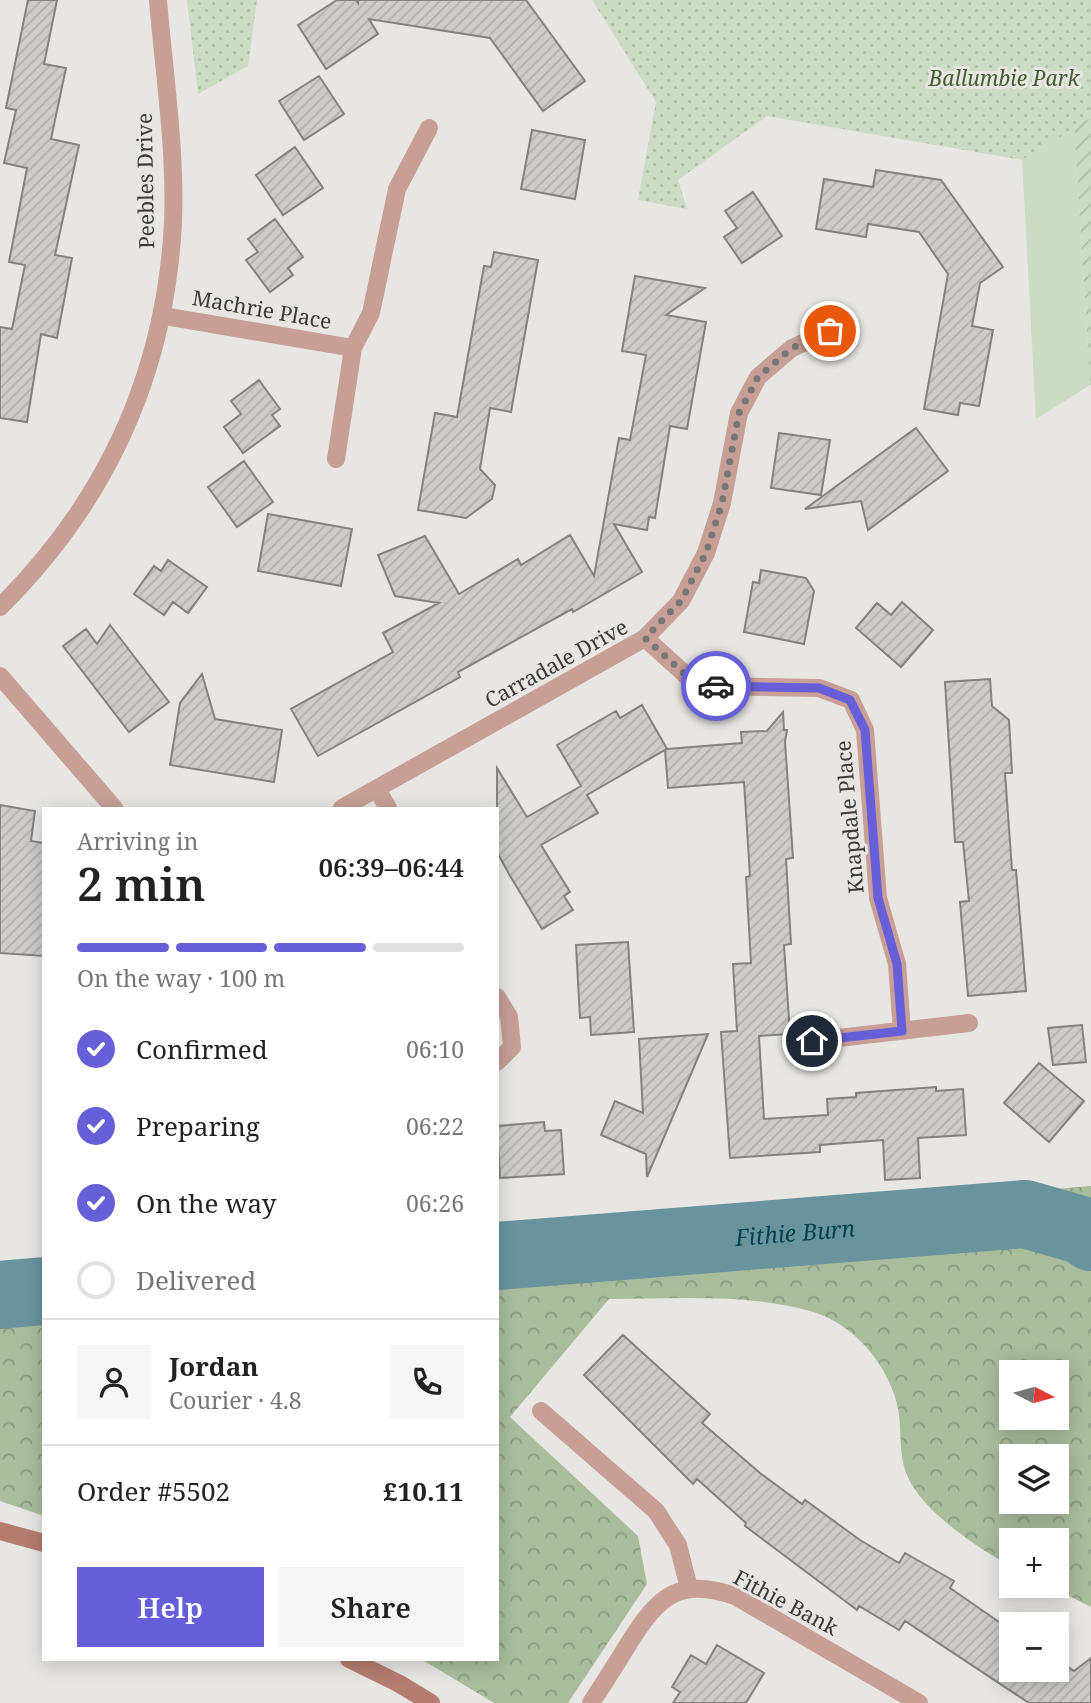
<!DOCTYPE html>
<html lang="en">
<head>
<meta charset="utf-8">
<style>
	:root { --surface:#fff; --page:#f6f6f6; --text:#222; --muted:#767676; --line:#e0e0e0; --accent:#675fd8 }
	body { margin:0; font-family:"Noto Serif",serif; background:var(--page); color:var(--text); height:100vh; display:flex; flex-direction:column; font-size:26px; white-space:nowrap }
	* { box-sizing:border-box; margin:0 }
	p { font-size:23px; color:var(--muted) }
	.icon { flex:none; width:38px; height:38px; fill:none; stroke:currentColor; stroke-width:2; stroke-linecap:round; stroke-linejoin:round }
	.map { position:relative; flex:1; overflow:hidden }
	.details { position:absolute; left:42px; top:807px; width:457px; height:854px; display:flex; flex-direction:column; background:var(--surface); border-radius:0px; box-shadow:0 4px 18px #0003 }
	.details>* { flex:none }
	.needle { width:46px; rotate:96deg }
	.tools { position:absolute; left:999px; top:1360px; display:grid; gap:14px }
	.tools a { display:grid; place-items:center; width:70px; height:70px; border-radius:0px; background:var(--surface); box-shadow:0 4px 18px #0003; font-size:35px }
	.pin { position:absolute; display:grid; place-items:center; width:60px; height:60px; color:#fff; margin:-30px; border:4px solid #fff; border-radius:50%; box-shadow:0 2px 7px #0007 }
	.courier { position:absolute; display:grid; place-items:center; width:70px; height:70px; margin:-35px; border:5px solid #675fd8; border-radius:50%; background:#fff; color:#222; box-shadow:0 2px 9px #0007 }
	.headline em { font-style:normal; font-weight:600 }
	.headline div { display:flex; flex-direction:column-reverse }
	.headline { display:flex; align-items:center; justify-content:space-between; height:119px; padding:0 35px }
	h1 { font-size:46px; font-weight:600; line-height:52px }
	.bar { display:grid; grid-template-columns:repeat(4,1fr); gap:10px 7px; align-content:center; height:84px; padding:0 35px }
	.bar i { height:9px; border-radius:5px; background:var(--line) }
	.bar .current { background:var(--accent) }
	.bar p { grid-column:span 4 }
	.line { display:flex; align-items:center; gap:18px; padding:0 35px; border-top:2px solid var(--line) }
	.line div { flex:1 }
	.round { display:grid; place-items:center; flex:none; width:74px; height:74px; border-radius:0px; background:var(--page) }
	ol { padding:0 35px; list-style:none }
	li { display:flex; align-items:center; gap:21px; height:77px }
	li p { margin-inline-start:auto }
	li .icon { padding:7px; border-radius:50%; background:var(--accent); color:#fff; stroke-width:4 }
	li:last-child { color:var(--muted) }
	li i { width:38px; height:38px; border:4px solid var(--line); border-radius:50% }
	.primary-button { display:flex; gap:14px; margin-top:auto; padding:14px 35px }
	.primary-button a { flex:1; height:80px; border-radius:0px; background:var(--accent); color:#fff; font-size:28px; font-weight:600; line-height:80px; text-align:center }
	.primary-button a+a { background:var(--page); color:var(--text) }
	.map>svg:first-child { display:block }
	.grass { fill:#ccdbc3 }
	.forest { fill:url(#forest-crowns); fill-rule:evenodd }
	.park { fill:url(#park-dots) }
	.garden { fill:url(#garden-furrows) }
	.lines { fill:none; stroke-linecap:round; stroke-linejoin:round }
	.river { stroke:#69949e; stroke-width:68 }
	.building { fill:url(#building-hatch); stroke:#83827f; stroke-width:2 }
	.lane { stroke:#c79f97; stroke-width:18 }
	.street { stroke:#c79f97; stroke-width:18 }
	.secondary { stroke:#b57c70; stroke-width:18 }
	.done { stroke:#787674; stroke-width:7; stroke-dasharray:0 12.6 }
	.route { stroke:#675fd8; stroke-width:9 }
	.labels { text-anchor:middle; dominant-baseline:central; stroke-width:6; stroke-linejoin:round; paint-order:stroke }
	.park-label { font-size:21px; font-style:italic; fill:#435e2f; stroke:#e8e6e3 }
	.street-label { font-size:21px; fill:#3b3a39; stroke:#e8e6e3 }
	.water-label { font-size:23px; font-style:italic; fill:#00434f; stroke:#e8e6e3 }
</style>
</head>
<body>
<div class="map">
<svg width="1091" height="1703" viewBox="0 0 1091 1703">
	<defs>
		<pattern id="forest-crowns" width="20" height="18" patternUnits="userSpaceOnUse" patternTransform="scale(1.75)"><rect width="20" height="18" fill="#a9bd9d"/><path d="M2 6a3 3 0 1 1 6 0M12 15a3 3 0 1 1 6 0" fill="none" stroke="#8b9b81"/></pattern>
		<pattern id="park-dots" width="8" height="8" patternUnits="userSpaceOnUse" patternTransform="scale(1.75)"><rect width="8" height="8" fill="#ccdbc3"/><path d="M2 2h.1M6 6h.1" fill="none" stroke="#b0bda8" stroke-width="1.8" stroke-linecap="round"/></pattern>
		<pattern id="garden-furrows" width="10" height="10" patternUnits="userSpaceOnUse" patternTransform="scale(1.75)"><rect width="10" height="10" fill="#ccdbc3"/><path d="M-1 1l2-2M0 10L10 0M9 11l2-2" fill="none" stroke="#b0bda8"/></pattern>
		<pattern id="building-hatch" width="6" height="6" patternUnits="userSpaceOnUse" patternTransform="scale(1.75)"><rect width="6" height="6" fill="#ceccc9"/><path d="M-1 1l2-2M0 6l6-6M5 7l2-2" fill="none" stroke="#b2b0ad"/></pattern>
	</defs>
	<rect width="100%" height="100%" fill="#e8e6e3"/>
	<path class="grass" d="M1074,126l16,259 -54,34 -14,-259z"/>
	<path class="forest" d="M1091,1186v421l-42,-21h8v-46h-45l-1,26c-31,-16 -89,-55 -103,-89 -11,-24 -5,-48 -11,-73 -10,-41 -45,-82 -87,-93 -64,-18 -135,-12 -201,-12l-99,118 128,119 9,48 -79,119h-74l-73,-44h76v-423zM1012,1372h45v46h-45zM1012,1456h45v46h-45z
		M44,1274v242l-44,-15v-224z"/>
	<path class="park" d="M187,0h70l-9,66 -50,28z
		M592,0h499v118l-69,42 -255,-44 -89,64 9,29 -49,-9 18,-98z"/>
	<path class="garden" d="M1091,118v267h-1l-16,-259z"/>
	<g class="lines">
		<g class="river">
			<path id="s1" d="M497,1256l528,-42 63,18 3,5"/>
			<path d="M0,1295l44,-4"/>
		</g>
	</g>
	<path class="building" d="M28,0h29l-13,64 22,4 -15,71 28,6 -24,110 17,3 -15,80 -16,-4 -14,88 -27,-4v-91l12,2 13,-64 -16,-3 18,-94 -23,-5 12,-53 -10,-2z
		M337,0h19l2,3v-3h168l59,81 -42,30 -53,-73 -121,-19 9,15 -52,35 -28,-44z
		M319,76l25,38 -40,26 -25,-39z
		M532,130l53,10 -10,59 -54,-10z
		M295,147l28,41 -40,27 -27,-40z
		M876,170l65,10 62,87 -23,16 -8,43 21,4 -14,76 -19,-3 -2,12 -34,-6 24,-135 -29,-42 -51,-8 -2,13 -50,-8 8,-50 49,8z
		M753,192l29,44 -40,27 -18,-26 13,-9 -12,-17z
		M275,219l28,38 -15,11 5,7 -23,17 -24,-32 12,-8 -10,-13z
		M494,252l44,8 -27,152 -21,-4 -10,61 15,16 -3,14 -26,19 -48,-8 17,-97 22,4 27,-151 7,1z
		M635,276l70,12 -39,27 40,7 -19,107 -17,-3 -15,92 -6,-1 -2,13 -33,-6 28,48 -69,40 -1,-3 -114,63 2,5 -142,79 -27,-47 102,-57 -10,-19 56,-30 -44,-7 -17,-41 47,-19 34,58 59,-35 3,6 49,-30 24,41 25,-138 11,2 16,-85 -24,-4z
		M259,380l21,29 -8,6 8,11 -37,27 -19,-26 17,-13 -10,-13z
		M916,428l32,43 -80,59 -7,-29 -56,8z
		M779,433l51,7 -9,55 -50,-7z
		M244,461l29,41 -36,25 -29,-40z
		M268,514l84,15 -11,57 -83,-15z
		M168,560l39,27 -19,26 -15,-11 -9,13 -30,-21 20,-28 7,5z
		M761,570l45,8 8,13 -10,53 -60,-12 9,-50 6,1z
		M902,602l31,28 -32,37 -45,-39 21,-25 14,12z
		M110,625l59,77 -40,30 -66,-86 23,-17 11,15z
		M202,674l13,45 67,11 -8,52 -104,-17 10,-62z
		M990,679l2,27 17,14 3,53h-7l7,97h4l10,121 -58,5 -8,-94 9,-1 -6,-59h-8l-10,-160z
		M642,705l25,44 75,-6 -1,-11 26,-1 16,-19 1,18h3l-2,12 8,116 -7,1 5,85 -7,1 6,89 -31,2 5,83 64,-4 -1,-16 29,-2v-4l80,-6v4l27,-2 3,46 -48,3 2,40 -35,2 -2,-40 -63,5v7l-90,6 -9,-126 16,-1 -4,-67 18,-1 -5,-86 4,-1 -6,-94 -76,6 -3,-38 -78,45 11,18 -57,32 29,47 -6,4 9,14 -31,19 -33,-55 -12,-22v-84l30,49 54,-31 -24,-41 59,-34 4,7z
		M0,805l35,6 -4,30 13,2v113l-44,-3z
		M628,942l6,90 -43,3 -1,-18 -10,1 -4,-73z
		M1082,1025l4,37 -33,3 -5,-37z
		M708,1034l-61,143 -1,-23 -45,-19 14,-34 28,12 -4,-74z
		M1039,1063l45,38 -35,41 -45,-39z
		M544,1122l1,9 16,-1 3,44 -64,4 -3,-52z
		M623,1335l87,79 -8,9 58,50 42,31 3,-4 55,40 39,23 6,-10 49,28 -4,7 62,43v39h45v-11l17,12 17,-13v45h-62l-124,-82 -6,9 -40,-24 -2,4 -112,-84 1,-3 -49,-44 -4,5 -109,-109z
		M717,1645l47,28 -18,30h-73l7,-11 -8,-5 19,-32 15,9z"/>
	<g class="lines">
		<path class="lane" d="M541,1411l115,100 22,34 11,43"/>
		<path class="street" d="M164,316l189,32
			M336,459l17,-111 18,-35 26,-124 32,-61
			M0,607c107,-106 165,-233 173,-384 3,-73 -9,-150 -15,-223
			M645,638l53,48 121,2 32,12 14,30 13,168 19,66 5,67
			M0,676l114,132
			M377,789l11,19
			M342,808l303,-170 36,-37 25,-48 16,-50 17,-90 19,-36 34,-29 38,-17
			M497,997l12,20 3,30 -15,15
			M812,1041l157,-18
			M591,1703c13,-20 26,-40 38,-60 29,-46 50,-67 106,-47l184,107"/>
		<path class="secondary" d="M0,1531l44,12
			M349,1659l49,24 33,20"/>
	</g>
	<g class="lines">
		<path class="done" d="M716,686h-18l-53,-48 36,-37 25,-48 16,-50 17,-90 19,-36 34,-29 38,-17"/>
		<path class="route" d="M716,686l103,2 31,12 15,30 13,168 19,66 5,67 -90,10"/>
	</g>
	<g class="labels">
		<g class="park-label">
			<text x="1004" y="78">Ballumbie Park</text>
		</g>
		<g class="street-label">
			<text transform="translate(145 181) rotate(-91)">Peebles Drive</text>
			<text transform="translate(262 309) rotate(10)">Machrie Place</text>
			<text transform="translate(556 663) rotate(-29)">Carradale Drive</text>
			<text transform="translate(849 817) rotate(-95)">Knapdale Place</text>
			<text transform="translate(786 1602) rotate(28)">Fithie Bank</text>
		</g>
		<g class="water-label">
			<text stroke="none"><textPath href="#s1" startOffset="299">Fithie Burn</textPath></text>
		</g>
	</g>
</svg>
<div class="tools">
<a><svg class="needle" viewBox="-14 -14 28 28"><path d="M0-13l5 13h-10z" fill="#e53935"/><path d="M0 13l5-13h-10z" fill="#767676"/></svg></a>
<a><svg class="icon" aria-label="layers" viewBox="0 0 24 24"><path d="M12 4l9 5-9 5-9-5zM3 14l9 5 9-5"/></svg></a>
<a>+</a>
<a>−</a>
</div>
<div class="pin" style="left:830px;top:331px;background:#ea580c"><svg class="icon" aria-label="bag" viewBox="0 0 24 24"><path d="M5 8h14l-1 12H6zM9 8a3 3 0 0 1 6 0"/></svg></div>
<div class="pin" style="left:812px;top:1041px;background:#1f2937"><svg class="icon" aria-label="home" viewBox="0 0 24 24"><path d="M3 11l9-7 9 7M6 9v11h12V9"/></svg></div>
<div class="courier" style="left:716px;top:686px"><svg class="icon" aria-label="car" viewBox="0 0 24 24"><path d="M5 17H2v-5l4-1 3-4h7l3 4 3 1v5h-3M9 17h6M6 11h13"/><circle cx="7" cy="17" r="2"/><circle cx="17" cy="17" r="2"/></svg></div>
<section class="details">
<div class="headline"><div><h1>2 min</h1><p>Arriving in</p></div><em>06:39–06:44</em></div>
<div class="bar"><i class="current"></i><i class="current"></i><i class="current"></i><i></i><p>On the way · 100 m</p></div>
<ol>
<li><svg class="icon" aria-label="check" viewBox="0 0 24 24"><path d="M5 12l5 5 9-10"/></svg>Confirmed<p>06:10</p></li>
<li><svg class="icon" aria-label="check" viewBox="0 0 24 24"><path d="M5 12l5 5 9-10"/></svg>Preparing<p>06:22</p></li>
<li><svg class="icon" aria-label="check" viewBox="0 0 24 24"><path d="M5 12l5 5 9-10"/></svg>On the way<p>06:26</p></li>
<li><i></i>Delivered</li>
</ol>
<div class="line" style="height:126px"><a class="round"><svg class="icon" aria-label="person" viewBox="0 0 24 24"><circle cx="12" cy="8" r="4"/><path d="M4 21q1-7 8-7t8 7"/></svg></a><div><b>Jordan</b><p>Courier · 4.8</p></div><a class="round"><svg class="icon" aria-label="phone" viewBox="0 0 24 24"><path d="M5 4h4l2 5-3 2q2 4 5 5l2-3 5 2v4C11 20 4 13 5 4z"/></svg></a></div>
<div class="line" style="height:91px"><div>Order #5502</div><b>£10.11</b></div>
<div class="primary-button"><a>Help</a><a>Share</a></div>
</section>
</div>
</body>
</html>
